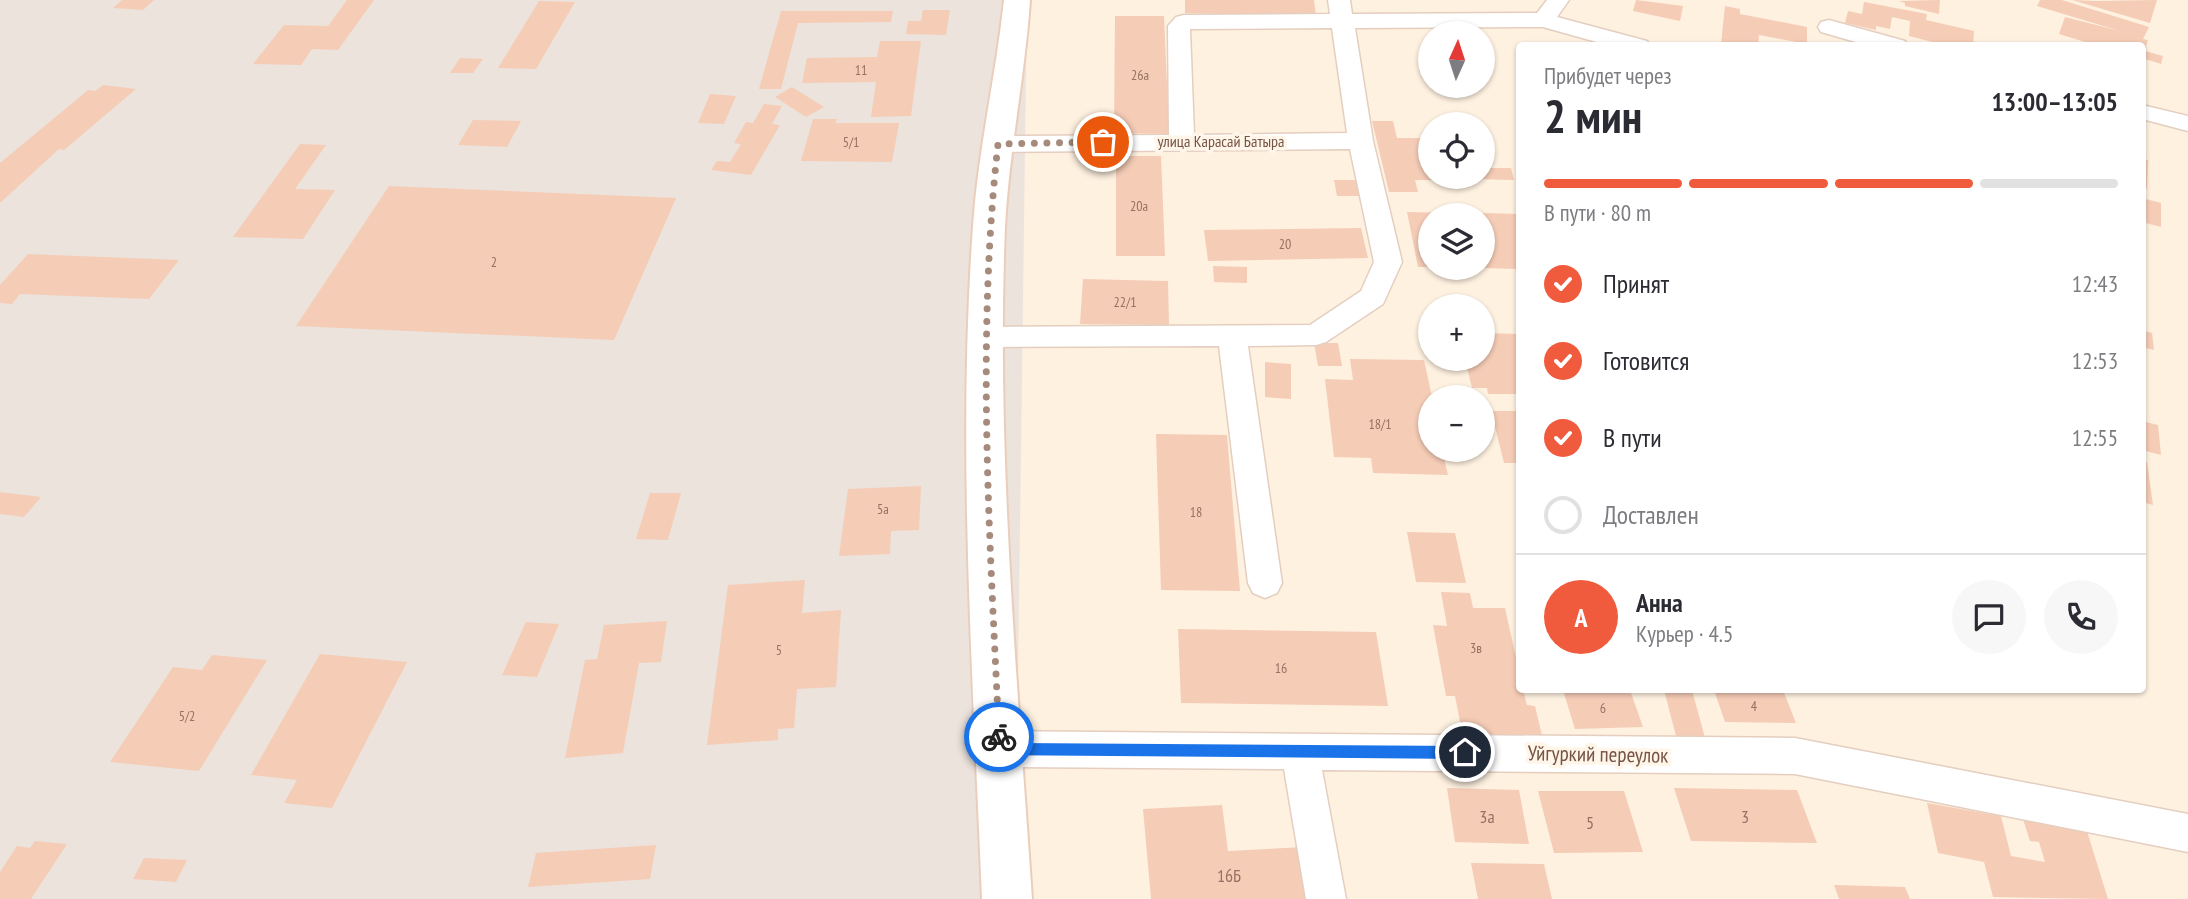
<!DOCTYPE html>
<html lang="ru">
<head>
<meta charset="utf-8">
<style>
	:root { --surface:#fff; --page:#f7f7f7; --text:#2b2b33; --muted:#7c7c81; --line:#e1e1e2; --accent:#f05b3d }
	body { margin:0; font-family:"PT Sans Narrow",sans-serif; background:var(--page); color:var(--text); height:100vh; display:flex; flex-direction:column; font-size:26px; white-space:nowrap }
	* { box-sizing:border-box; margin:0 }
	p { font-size:23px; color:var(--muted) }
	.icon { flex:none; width:38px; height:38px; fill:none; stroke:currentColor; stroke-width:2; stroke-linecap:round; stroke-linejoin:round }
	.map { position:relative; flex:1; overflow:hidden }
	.side { position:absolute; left:1516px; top:42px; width:630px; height:651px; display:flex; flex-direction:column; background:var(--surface); border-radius:7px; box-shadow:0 2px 5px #0004 }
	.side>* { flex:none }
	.needle { width:46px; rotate:3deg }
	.buttons { position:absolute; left:1418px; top:21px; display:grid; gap:14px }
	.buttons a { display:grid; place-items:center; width:77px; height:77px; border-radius:50%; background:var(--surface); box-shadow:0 2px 5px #0004; font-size:35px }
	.pin { position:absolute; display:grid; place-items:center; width:60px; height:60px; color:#fff; margin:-30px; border:4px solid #fff; border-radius:50%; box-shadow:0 2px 7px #0007 }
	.courier { position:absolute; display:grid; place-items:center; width:70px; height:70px; margin:-35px; border:5px solid #1a73e8; border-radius:50%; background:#fff; color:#222; box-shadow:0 2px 9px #0007 }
	.overview em { font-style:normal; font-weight:700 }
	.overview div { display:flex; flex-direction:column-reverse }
	.overview { display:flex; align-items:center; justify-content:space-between; height:119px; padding:0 28px }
	h1 { font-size:46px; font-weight:700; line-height:52px }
	.bar { display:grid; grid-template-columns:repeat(4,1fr); gap:10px 7px; align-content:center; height:84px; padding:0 28px }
	.bar i { height:9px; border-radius:5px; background:var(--line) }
	.bar .selected { background:var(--accent) }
	.bar p { grid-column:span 4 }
	.line { display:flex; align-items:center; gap:18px; padding:0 28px; border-top:2px solid var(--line) }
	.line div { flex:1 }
	.round { display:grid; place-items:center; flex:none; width:74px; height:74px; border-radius:37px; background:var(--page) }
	ol { padding:0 28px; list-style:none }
	li { display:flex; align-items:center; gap:21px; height:77px }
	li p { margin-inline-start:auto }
	li .icon { padding:7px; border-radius:50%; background:var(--accent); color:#fff; stroke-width:4 }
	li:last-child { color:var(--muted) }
	li i { width:38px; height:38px; border:4px solid var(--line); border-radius:50% }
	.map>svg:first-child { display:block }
	.industrial { fill:#ece3dc }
	.building { fill:#f5ccb6 }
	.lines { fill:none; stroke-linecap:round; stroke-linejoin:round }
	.minor-casing { stroke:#e4cebf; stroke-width:3 }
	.secondary-casing { stroke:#eacebb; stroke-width:4 }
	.minor { fill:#fff; fill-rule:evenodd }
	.secondary { fill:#fff; fill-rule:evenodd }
	.route { fill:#1a73e8 }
	.done { stroke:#a68b7c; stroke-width:7; stroke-dasharray:0 12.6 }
	.labels { text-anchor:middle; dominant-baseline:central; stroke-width:7; stroke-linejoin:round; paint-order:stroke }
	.number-label { font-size:14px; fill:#967262 }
	.far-street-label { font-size:16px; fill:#765446; stroke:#fff5e8 }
	.near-number-label { font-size:18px; fill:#967262 }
	.near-street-label { font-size:21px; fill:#765446; stroke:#fff5e8 }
</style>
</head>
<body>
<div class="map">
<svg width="2188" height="899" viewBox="0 0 2188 899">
	<rect width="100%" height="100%" fill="#fef1e0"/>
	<path class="industrial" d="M0,0h1027l-12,899h-1015z"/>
	<path class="building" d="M122,0h32l-11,10 -30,-2z
		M347,0h27l-36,50 -26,-1 -11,16 -48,-1 31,-39 44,1z
		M1185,0h129l2,16 -131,-3z
		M1636,0l47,6 -3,15 -47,-10z
		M1940,0l-1,14 -34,-8v-3l-6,-2z
		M2040,0h22l87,27 -6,12 5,1 -3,11 18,5 -2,8 -19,-6v-12h-44l-39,-12 6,-17 55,14 -83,-25z
		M2072,0l25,1 60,-1 -7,23z
		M539,1l36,1 -39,67 -38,-1z
		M1864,2l63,12 -1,6 48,11 -1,15h-25l-39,-10 1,-15 -18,-4 -2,12 -14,-3v4l-31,-7 3,-12 14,3z
		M1725,6l15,3v5l67,13v17l-48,-9 -1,11 -37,-2z
		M923,10h27l-4,25 -40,-1 2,-13h13z
		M781,11h112l-2,11 -93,1 -17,66h-22z
		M1115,16h49l5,118 -55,-1z
		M880,41h41l-10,75 -40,1 5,-35 -74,1 5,-25 70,-1z
		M460,58l23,1 -10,14h-23z
		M103,85l33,4 -72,61 -5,-1 -59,54v-40l88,-73 7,1z
		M792,87l32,20 -18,10 -31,-20z
		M710,94l26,2 -12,28 -26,-1z
		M764,104l18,2 -10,18 8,1 -29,50 -40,-5 6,-9 13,1 11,-18 -7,-1 12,-21 7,1z
		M813,119h24l-2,4h64l-7,39 -91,-1z
		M473,120l48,1 -14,26 -49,-2z
		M1372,121h21l4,17h29l4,14v25h7l1,3h-23l3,12h-29z
		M300,144l26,1 -31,44 40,1 -32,49 -70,-2z
		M1116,156h45l4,100h-49z
		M2142,159l6,1 -1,29 -5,-1z
		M1482,168h29l3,12 -39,-1 7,-2z
		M1334,180h22l3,16h-22z
		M389,186l287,12 -62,142 -318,-14z
		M2142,198l19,5v24l-19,-5z
		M1407,212l50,1 -27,2v52h-12z
		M1482,213l37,1v55l-37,-1z
		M1361,228l7,30 -160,3 -4,-31z
		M28,254l151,6 -30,39 -129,-5 -8,10 -12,-1v-18z
		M1213,266l34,1v16l-33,-1z
		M1083,279l85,2 1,44 -89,-1z
		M2142,330l10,3 2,17 -12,-3z
		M1482,333l37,1v60h-31l-1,-6h-15l-7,-29h17z
		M1314,343h24l4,23h-24z
		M1350,359l74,1 8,37 -2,53h12l6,25 -75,-2 -2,-15 -37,-1 -9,-78 28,1z
		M1265,362l26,2v35l-26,-2z
		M1491,411h28v52h-15z
		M2142,421l16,4 3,30 -19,-5z
		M1156,434l71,1 13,156 -79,-1z
		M2142,461l5,1 6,43 -11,-3z
		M921,486l-2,44 -28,1 -1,23 -51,2 9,-67z
		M0,492l41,5 -17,20 -24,-3z
		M650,493h31l-13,47 -32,-1z
		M1407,532l48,1 11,50 -50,-1z
		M805,580l-3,33 39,-3 -5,77 -39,2 -3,39 -16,1v11l-71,5 21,-160z
		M1441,592l29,1 3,15h32l14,63v19h4l4,15 8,1 9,38 -80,-1 -9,-47h-9l-13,-71 14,1z
		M667,621l-6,41 -22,1 -16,90 -58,5 20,-98 12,-1 7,-34z
		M526,622l33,2 -22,53 -35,-2z
		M1178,629l198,3 12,74 -207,-3z
		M320,654l87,8 -75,146 -48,-5 13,-23 -46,-5z
		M212,655l55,5 -68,111 -89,-9 63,-95 29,3z
		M1563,690h67l13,37 -68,2z
		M1664,690h28l13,48 -29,-2z
		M1714,690h69l13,33 -71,-1z
		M1447,788l72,2 10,54 -74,-2z
		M1674,788l123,2 20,53 -126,-2z
		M1538,791h86l19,61 -89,1z
		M1927,803l74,13 10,40 34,6 -6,-20 -9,-1 -8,-25 64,12 22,71 -115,-2 -9,-35 -46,-9z
		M1222,805l6,46 76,-4 9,52h-162l-8,-90z
		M35,841l32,3 -36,55h-31v-27l17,-26 13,2z
		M656,845l-6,34 -122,8 8,-34z
		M144,858l43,2 -11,22 -43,-3z
		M1471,863l73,1 8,35h-74z
		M1834,885l71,2 5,12h-71z"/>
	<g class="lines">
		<g class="minor-casing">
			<path id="minor" d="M1328,0h22l2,14 185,-1 10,-13h22l-12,17 90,24 3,5h-39l-68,-19 -188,1 18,113 29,121 -19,42 -57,38 -10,3 -68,1 34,237 -5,10 -12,5 -12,-5 -5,-10 -29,-237 -234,1 -10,-3 -5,-7 5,-7 10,-3 325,-2 51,-34 13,-29 -24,-113 -352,3 -9,-3 -4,-5 4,-5 9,-3 171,-1 -1,-109 8,-9 8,-2 146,-1zM1332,28l15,105 -153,2 -4,-106z
				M1829,20l76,21 3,5h-38l-49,-14 -3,-5 3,-5z
				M2142,105l46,11v15l-46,-12z
				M1000,731l795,7 393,76v38l-393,-78 -473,-4 24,129h-40l-22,-130 -284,-2 -13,-6 -6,-12 6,-12z"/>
		</g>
		<g class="secondary-casing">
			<path id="secondary" d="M1004,0h26c-5,76 -21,151 -25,227 -9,224 12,448 27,672h-50c-9,-224 -25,-449 -9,-673 5,-76 23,-150 31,-226z"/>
		</g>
		<use href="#minor" class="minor"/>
		<use href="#secondary" class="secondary"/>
	</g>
	<path class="route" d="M999,731l5,2 2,10 459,3 7,6 -7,7 -465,-4 -7,-6v-12z"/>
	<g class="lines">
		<path class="done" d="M999,737c-9,-198 -23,-396 -1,-593l105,-2"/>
	</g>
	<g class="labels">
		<g class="number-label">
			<text x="861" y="70">11</text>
			<text x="1140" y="75">26а</text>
			<text x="851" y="142">5/1</text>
			<text x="1139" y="206">20а</text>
			<text x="1285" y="244">20</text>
			<text x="494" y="262">2</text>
			<text x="1125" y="302">22/1</text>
			<text x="1380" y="424">18/1</text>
			<text x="883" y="509">5а</text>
			<text x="1196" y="512">18</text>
			<text x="1476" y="648">3в</text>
			<text x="779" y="650">5</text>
			<text x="1281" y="668">16</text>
			<text x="1754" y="706">4</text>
			<text x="1603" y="708">6</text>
			<text x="187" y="716">5/2</text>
		</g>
		<g class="far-street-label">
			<text x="1221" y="141">улица Карасай Батыра</text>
		</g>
		<g class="near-number-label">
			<text x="1487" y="816">3а</text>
			<text x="1745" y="816">3</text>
			<text x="1590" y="822">5</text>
			<text x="1229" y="875">16Б</text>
		</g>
		<g class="near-street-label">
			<text transform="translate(1598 754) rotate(1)">Уйгуркий переулок</text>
		</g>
	</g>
</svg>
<div class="buttons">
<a><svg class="needle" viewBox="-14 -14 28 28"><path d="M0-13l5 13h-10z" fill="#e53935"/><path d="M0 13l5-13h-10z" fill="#7c7c81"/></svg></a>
<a><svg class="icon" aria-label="locate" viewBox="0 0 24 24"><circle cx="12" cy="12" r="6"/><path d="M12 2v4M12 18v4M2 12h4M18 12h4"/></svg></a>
<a><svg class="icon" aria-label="layers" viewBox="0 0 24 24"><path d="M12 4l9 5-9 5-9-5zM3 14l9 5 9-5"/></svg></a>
<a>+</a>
<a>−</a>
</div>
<div class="pin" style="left:1103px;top:142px;background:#ea580c"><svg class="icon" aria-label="bag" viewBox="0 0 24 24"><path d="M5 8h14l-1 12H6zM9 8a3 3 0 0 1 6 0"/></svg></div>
<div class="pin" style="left:1465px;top:752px;background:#1f2937"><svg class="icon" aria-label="home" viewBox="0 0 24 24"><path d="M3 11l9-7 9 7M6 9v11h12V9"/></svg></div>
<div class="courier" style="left:999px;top:737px"><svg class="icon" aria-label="bike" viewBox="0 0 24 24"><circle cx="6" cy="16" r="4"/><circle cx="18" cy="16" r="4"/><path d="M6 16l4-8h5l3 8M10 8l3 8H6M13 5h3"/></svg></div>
<section class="side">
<div class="overview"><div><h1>2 мин</h1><p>Прибудет через</p></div><em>13:00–13:05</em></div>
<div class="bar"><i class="selected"></i><i class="selected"></i><i class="selected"></i><i></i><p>В пути · 80 m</p></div>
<ol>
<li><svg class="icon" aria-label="check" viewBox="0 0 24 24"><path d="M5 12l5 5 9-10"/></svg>Принят<p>12:43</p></li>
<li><svg class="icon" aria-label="check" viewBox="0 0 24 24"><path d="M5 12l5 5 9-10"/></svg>Готовится<p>12:53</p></li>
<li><svg class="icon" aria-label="check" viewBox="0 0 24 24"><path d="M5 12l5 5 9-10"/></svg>В пути<p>12:55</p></li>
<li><i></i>Доставлен</li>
</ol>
<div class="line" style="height:126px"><b class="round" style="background:var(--accent);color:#fff">А</b><div><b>Анна</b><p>Курьер · 4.5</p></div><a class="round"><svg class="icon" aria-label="chat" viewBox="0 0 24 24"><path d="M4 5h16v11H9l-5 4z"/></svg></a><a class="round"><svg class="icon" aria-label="phone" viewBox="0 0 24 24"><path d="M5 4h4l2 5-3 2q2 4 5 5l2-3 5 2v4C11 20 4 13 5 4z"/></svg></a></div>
</section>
</div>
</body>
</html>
